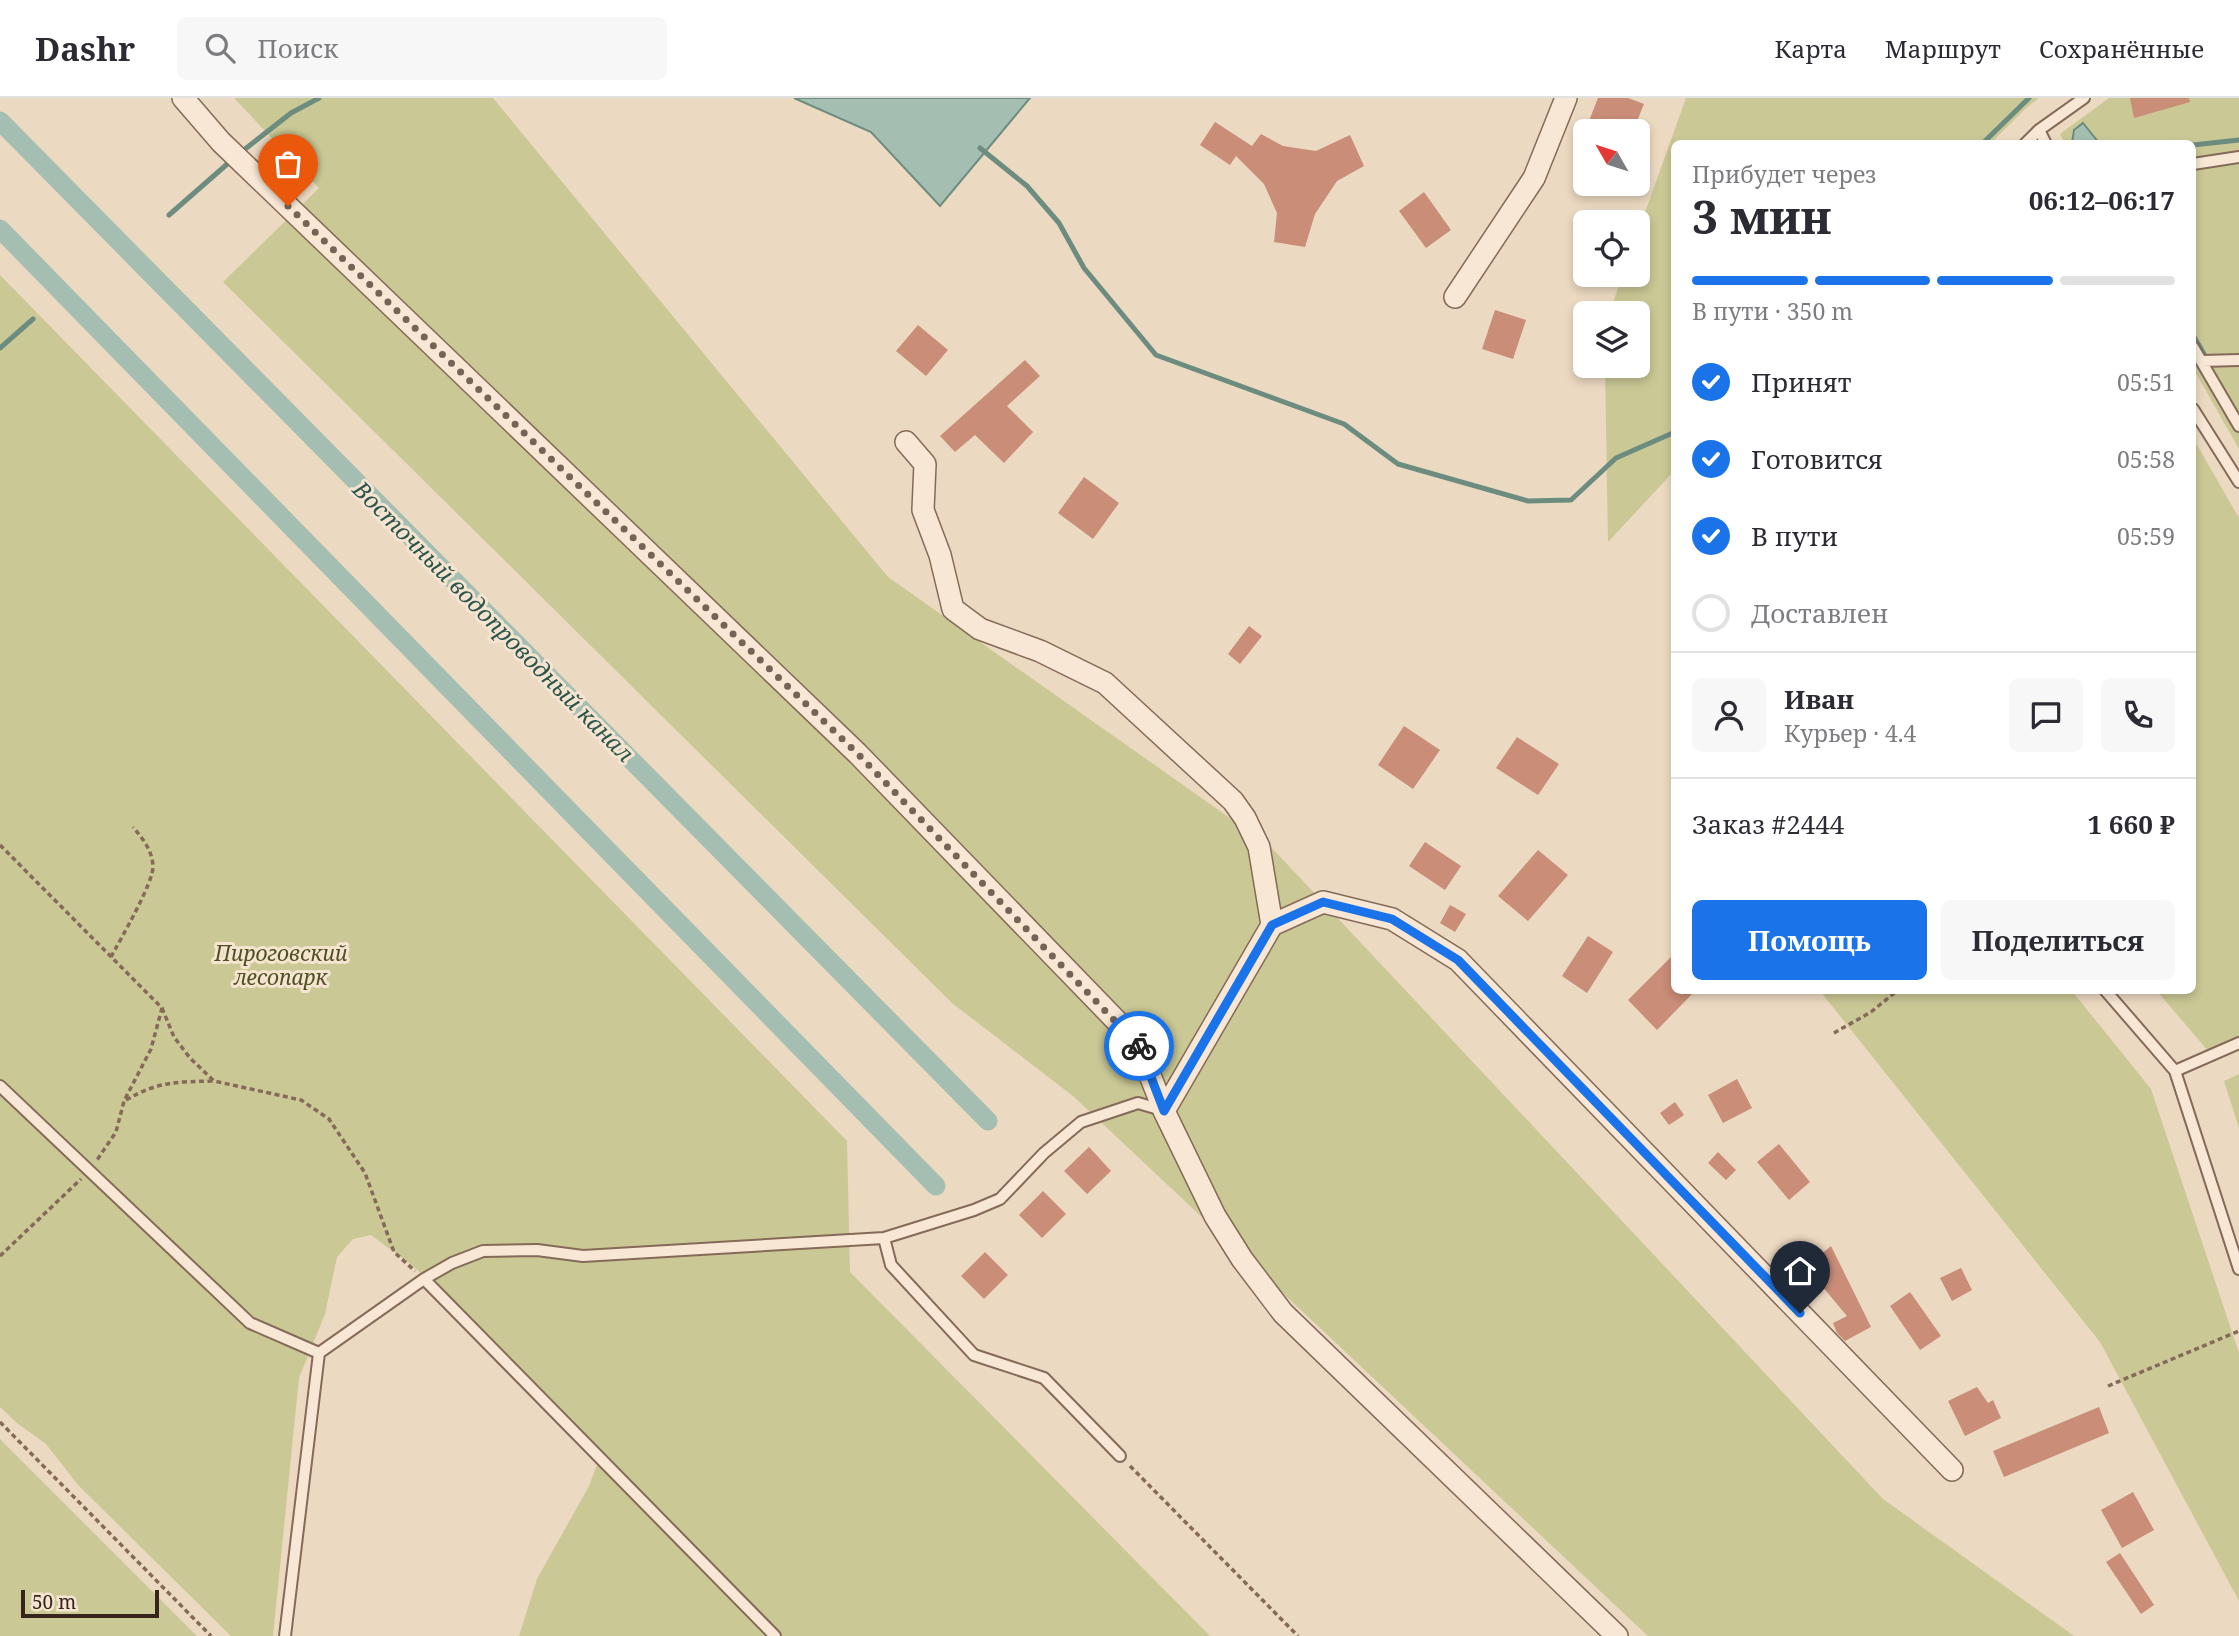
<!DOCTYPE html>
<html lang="ru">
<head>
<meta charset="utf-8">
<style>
	:root { --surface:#fff; --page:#f7f7f7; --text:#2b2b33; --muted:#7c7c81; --line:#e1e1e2; --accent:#1a73e8 }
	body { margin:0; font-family:"Noto Serif",serif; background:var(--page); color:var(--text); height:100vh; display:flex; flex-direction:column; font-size:26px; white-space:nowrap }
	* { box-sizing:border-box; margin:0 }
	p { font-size:23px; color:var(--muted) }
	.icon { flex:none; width:38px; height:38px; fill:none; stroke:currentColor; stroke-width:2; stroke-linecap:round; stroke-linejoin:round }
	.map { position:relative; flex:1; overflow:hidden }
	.sheet { position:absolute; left:1671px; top:42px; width:525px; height:854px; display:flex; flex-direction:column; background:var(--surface); border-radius:10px; box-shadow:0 4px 10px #0003 }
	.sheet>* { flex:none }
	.needle { width:46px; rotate:309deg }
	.buttons { position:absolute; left:1573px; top:21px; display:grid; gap:14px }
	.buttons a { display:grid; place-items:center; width:77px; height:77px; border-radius:10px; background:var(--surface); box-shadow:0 4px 10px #0003; font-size:35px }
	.scale { position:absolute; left:21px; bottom:18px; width:138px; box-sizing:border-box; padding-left:7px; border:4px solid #35251d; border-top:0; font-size:19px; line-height:24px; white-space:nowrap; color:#35251d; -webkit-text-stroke:5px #f4e4d0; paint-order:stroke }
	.pin { position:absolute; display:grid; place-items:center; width:60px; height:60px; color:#fff; margin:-72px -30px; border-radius:50% 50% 50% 0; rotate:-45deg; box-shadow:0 0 7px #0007 }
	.pin .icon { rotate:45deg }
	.courier { position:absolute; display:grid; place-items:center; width:70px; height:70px; margin:-35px; border:5px solid #1a73e8; border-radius:50%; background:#fff; color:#222; box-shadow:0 2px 9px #0007 }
	.head em { font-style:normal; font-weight:700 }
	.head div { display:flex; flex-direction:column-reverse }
	.head { display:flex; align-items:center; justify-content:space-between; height:119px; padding:0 21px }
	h1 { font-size:46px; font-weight:700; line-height:52px }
	.bar { display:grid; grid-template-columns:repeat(4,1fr); gap:10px 7px; align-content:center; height:84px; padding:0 21px }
	.bar i { height:9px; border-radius:5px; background:var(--line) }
	.bar .selected { background:var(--accent) }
	.bar p { grid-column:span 4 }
	.line { display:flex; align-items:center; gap:18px; padding:0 21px; border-top:2px solid var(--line) }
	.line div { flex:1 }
	.round { display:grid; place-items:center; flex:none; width:74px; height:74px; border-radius:10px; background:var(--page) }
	ol { padding:0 21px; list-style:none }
	li { display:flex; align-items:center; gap:21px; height:77px }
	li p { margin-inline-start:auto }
	li .icon { padding:7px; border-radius:50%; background:var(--accent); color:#fff; stroke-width:4 }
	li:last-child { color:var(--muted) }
	li i { width:38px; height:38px; border:4px solid var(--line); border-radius:50% }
	.action { display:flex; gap:14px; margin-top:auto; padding:14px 21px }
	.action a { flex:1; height:80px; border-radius:10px; background:var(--accent); color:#fff; font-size:28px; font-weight:700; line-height:80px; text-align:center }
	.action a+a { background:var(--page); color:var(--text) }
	header { display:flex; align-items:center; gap:42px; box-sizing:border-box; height:98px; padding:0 35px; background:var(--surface); border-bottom:2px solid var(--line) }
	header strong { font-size:33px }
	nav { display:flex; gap:38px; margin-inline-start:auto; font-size:24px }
	.search { width:490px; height:63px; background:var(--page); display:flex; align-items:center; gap:18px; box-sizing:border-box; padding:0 24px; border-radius:10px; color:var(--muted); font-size:26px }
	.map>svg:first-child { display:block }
	.green { fill:#cac895 }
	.water { fill:#a4bfb2; stroke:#6b8c7f; stroke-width:2 }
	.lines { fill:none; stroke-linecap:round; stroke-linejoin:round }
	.stream { stroke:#6b8c7f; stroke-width:5 }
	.canal { stroke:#a4bfb2; stroke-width:19 }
	.building { fill:#c98d78 }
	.service-casing { stroke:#856a59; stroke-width:14 }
	.minor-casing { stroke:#856a59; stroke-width:24 }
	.path { stroke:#856a59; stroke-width:3.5; stroke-dasharray:5 3.5; stroke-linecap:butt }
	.service { stroke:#f7e7d4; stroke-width:10 }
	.minor { stroke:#f7e7d4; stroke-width:21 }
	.done { stroke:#756456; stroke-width:7; stroke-dasharray:0 12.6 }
	.route { stroke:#1a73e8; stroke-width:9 }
	.labels { text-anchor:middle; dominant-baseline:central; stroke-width:6; stroke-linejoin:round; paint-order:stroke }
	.park-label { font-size:21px; font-style:italic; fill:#4d5124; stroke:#f4e4d0 }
	.water-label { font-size:23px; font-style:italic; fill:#2d554c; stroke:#f4e4d0 }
</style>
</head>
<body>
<header>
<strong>Dashr</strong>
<div class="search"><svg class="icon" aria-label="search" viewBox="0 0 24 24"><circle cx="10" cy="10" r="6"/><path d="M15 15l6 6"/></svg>Поиск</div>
<nav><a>Карта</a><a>Маршрут</a><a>Сохранённые</a></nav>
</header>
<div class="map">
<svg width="2239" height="1538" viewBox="0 0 2239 1538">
	<rect width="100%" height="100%" fill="#ecd9c1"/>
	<path class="green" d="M234,0h259l395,479 383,270 612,652 191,137h-426l-575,-540 -121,-93 -729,-721 96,-94z
		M1686,0h353l-13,10 -35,35 -316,1v326l-67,72 -3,-176h33v-53h-29l14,-38h15v-43z
		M2109,0h130v351l-46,-81v-224l-128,-1 -5,-9z
		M0,177l847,866 3,131 360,364h-691l18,-57 52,-93 12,-32 -139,-146 -53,-45 -38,-28 -18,4 -16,18 -12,57 -26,64 -26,258h-42l-153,-151 -32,-41 -29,-21 -17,-16z
		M2193,340l46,80v518l-30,16 -52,-61 36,-1z
		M1820,893h252l79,98 88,264v248l-139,-259z
		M2239,976v54l-15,-47z
		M0,1341l197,197h-197z"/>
	<path class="water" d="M794,0h236l-90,108 -69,-74z
		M2083,25l16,20h-27l2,-13z"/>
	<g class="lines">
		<path class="stream" d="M1982,46l47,-46
			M2193,47l46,-5
			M980,50l47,38 32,37 25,45 72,87 188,69 54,40 130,37 43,-1 45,-42 59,-26
			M240,55l51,-40 28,-15
			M169,117l64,-56
			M2193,237l11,19
			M0,250l33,-29"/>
		<path class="canal" d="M0,23l988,1000
			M0,131l936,957"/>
	</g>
	<path class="building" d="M1598,0h30l16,6 -11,27h-48z
		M2130,0h59l1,4 -56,16z
		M1215,24l37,24 9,-12 22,12 33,5 34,-16 14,31 -27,15 -22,33 -10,33 -31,-5 3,-29 -13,-29 -28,-28 -6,9 -30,-20z
		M1424,94l27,38 -25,18 -27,-37z
		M1495,212l31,10 -13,39 -31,-10z
		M918,227l30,25 -22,26 -30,-25z
		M1025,262l15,16 -33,30 26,26 -29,31 -29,-28 -20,17 -15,-16z
		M1084,379l35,26 -26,36 -35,-26z
		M1249,528l13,10 -22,28 -12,-10z
		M1404,628l36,24 -27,39 -35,-24z
		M1517,639l42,27 -21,31 -42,-27z
		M1425,744l36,24 -16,24 -36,-24z
		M1538,752l30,25 -40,46 -30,-25z
		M1450,807l16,9 -11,18 -15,-9z
		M1588,838l25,16 -26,41 -25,-17z
		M1675,855v37h21l-39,40 -29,-30z
		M1737,981l15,29 -29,15 -15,-28z
		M1675,1004l9,13 -15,10 -9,-12z
		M1779,1046l31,38 -21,18 -32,-38z
		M1089,1049l22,24 -24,23 -23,-23z
		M1718,1054l18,18 -10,10 -18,-17z
		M1043,1093l23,23 -24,24 -23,-23z
		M1831,1148l40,81 -26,14 -8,-8 -4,-10 14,-7 -41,-49z
		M985,1154l23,23 -24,24 -23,-23z
		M1961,1170l11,22 -20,11 -12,-23z
		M1910,1194l31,44 -21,14 -30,-44z
		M1977,1289l11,16 5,-3 8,18 -36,18 -17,-35z
		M2099,1309l10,26 -105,44 -11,-26z
		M2133,1394l21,38 -32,18 -21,-38z
		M2120,1455l34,52 -13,9 -35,-52z"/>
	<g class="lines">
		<g class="service-casing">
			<path id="service" d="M2039,32l7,14
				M2025,46l14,-14 45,-32
				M2193,66l46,-7
				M2193,249l46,79
				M2202,263l37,-1
				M2193,311l46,73
				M2105,892l70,81 64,198
				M2175,973l64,-28
				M0,988l250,237 69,30
				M884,1140l7,27 83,90 70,23 76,78
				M424,1181l351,357
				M285,1538l34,-283 105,-74 28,-16 31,-12 54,-1 46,6 301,-18 90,-28 26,-11 44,-46 37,-31 57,-19 24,7"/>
		</g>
		<g class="minor-casing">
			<path id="minor" d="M183,0l38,44 637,612 279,288 27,69 51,105 27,43 41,54 334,323
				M1455,199l79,-119 32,-80
				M906,344l19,22 -2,46 17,45 13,54 27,20 60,22 65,32 128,118 12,17 14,29 13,78
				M1164,1013l108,-186 51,-23 69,17 66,41 494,510"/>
		</g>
		<path class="path" d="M0,747l162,163 -11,41 -27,52 -8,31 -19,28
			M111,859c9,-17 43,-75 42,-91 -1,-16 -10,-27 -20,-39
			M162,910l12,29 16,21 24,23 87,19 28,19 36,54 29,79 21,19
			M1834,935l37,-21 27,-22
			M126,1002c33,-19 50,-18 87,-19
			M0,1158l81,-77
			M2108,1288l131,-55
			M0,1324l211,214
			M1130,1368l168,170"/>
		<use href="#service" class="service"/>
		<use href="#minor" class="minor"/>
	</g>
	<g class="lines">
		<path class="done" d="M288,108l570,548 281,292"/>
		<path class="route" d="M1139,948l25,65 108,-186 51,-23 69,17 66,41 342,353"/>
	</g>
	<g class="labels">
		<g class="park-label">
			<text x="281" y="855">Пироговский<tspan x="281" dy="24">лесопарк</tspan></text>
		</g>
		<g class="water-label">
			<text transform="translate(494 523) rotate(45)">Восточный водопроводный канал</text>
		</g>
	</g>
</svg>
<div class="buttons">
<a><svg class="needle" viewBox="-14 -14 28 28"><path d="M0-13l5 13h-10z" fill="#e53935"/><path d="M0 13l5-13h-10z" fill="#7c7c81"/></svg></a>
<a><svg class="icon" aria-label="locate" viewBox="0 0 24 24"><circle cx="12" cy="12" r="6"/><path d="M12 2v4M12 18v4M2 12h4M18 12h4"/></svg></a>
<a><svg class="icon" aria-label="layers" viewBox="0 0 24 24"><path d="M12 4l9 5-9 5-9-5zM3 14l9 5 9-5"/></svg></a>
</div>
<div class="scale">50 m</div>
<div class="pin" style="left:288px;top:108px;background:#ea580c"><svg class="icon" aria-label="bag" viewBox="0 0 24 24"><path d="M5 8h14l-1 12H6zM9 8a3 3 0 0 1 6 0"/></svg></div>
<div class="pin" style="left:1800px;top:1215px;background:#1f2937"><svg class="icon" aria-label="home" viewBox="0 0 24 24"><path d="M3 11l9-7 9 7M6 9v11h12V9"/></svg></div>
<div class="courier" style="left:1139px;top:948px"><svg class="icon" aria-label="bike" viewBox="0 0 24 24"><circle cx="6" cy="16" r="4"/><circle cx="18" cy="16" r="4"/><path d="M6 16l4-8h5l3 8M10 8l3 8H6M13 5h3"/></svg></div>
<section class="sheet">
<div class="head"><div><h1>3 мин</h1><p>Прибудет через</p></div><em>06:12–06:17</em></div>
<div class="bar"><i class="selected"></i><i class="selected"></i><i class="selected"></i><i></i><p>В пути · 350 m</p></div>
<ol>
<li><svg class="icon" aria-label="check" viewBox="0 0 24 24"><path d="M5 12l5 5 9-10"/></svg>Принят<p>05:51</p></li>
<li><svg class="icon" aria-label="check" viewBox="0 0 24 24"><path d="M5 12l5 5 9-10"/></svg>Готовится<p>05:58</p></li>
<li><svg class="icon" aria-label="check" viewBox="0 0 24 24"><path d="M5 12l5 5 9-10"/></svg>В пути<p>05:59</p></li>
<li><i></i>Доставлен</li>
</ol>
<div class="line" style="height:126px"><a class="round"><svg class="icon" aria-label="person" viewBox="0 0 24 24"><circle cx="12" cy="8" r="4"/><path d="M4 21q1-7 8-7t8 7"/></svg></a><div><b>Иван</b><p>Курьер · 4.4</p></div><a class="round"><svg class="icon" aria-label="chat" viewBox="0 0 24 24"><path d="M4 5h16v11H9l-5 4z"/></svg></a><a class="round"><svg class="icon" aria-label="phone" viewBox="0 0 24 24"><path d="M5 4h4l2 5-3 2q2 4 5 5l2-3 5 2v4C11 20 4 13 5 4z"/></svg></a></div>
<div class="line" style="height:91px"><div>Заказ #2444</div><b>1 660 ₽</b></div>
<div class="action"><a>Помощь</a><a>Поделиться</a></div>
</section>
</div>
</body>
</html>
